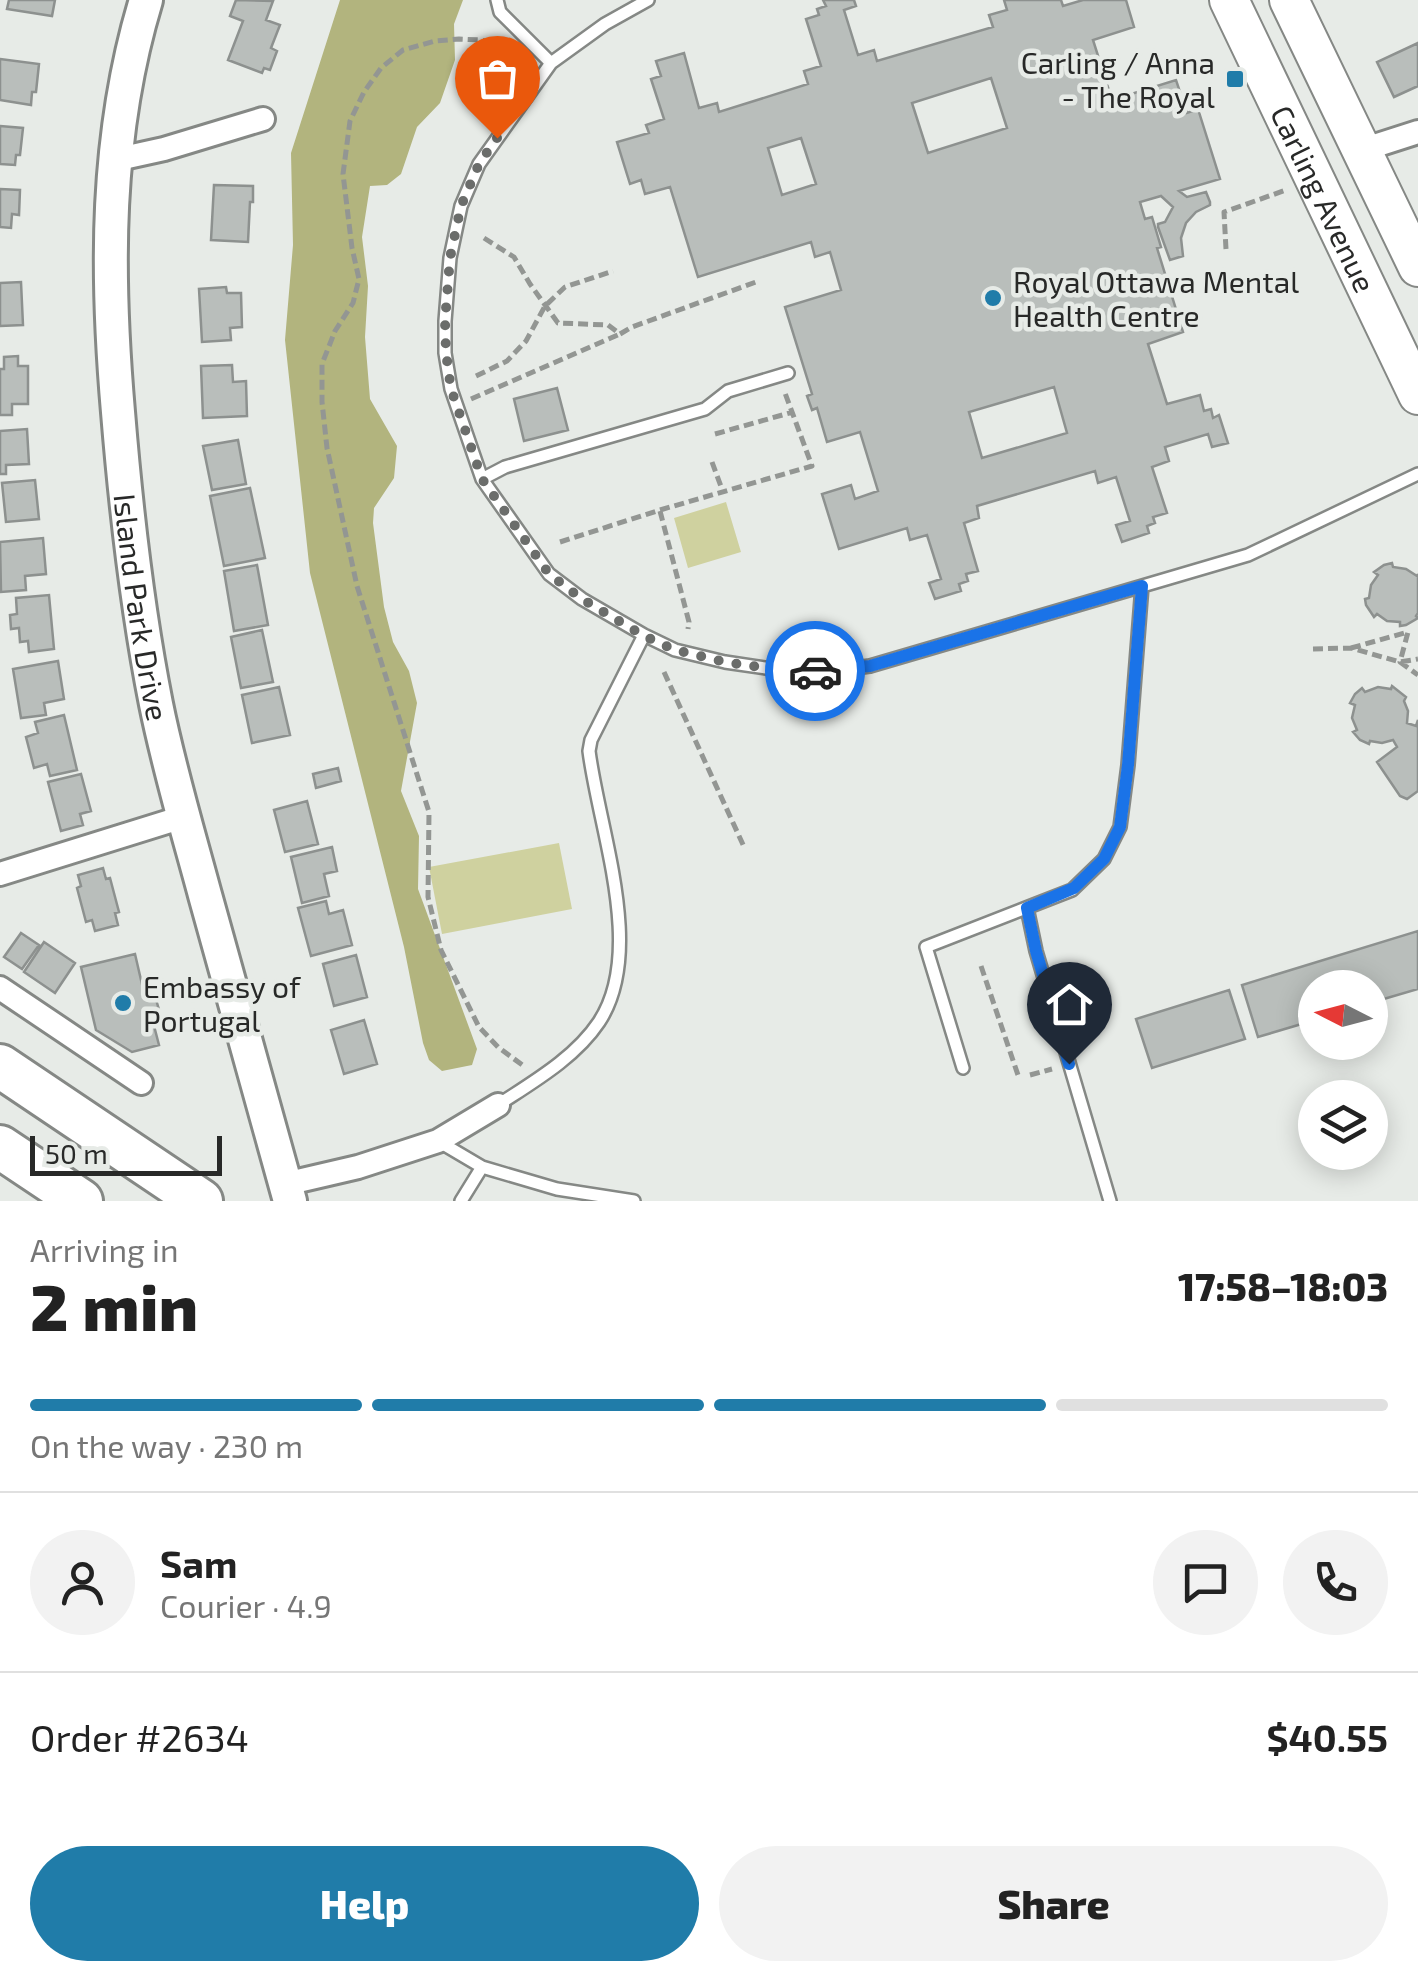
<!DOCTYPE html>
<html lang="en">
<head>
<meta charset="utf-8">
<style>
	:root { --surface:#fff; --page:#f2f2f2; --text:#222; --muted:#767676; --line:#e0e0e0; --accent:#207ca9 }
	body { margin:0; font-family:"Exo 2",sans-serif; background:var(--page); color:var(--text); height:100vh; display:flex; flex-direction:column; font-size:38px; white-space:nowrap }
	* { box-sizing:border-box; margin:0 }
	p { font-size:32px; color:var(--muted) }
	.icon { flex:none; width:55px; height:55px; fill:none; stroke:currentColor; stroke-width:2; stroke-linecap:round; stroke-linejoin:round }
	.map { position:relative; height:1201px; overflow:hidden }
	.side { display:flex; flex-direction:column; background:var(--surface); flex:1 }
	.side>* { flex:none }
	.needle { width:65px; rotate:276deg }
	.fabs { position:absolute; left:1298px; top:970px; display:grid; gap:20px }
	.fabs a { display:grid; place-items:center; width:90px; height:90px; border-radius:50%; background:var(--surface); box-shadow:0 5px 25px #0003; font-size:50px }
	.scale { position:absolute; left:30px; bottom:25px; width:192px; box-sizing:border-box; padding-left:10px; border:5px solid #282928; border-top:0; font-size:28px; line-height:35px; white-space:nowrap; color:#282928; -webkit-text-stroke:8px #e7ebe7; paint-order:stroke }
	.pin { position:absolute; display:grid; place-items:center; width:85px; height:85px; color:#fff; margin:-102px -42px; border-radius:50% 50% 50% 0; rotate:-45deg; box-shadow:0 0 10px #0007 }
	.pin .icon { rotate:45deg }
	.courier { position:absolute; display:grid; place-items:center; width:100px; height:100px; margin:-50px; border:8px solid #1a73e8; border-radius:50%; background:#fff; color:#222; box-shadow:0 2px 12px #0007 }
	.headline em { font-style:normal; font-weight:800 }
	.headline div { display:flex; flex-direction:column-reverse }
	.headline { display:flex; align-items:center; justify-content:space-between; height:170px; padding:0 30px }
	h1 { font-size:65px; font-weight:800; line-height:75px }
	.bar { display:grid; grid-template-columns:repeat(4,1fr); gap:15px 10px; align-content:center; height:120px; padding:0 30px }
	.bar i { height:12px; border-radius:8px; background:var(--line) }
	.bar .selected { background:var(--accent) }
	.bar p { grid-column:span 4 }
	.line { display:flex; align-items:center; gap:25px; padding:0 30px; border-top:2px solid var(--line) }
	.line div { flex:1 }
	.round { display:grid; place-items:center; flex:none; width:105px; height:105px; border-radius:52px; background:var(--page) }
	.primary-button { display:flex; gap:20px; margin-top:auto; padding:20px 30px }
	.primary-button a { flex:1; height:115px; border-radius:60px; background:var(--accent); color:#fff; font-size:40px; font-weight:800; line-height:115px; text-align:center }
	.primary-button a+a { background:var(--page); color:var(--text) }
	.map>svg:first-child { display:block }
	.green { fill:#cfd19f }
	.forest { fill:#b2b47e }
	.building { fill:#b9bebb; stroke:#8d918f; stroke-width:2.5; fill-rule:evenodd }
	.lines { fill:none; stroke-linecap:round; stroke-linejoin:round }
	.service-casing { stroke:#858885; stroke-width:16 }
	.minor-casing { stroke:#858885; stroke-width:28 }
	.secondary-casing { stroke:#858885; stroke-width:38 }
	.primary-casing { stroke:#858885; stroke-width:42 }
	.motorway-casing { stroke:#858885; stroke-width:48 }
	.path { stroke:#939693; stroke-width:5; stroke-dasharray:10 5; stroke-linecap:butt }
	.service { stroke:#fff; stroke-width:11 }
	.minor { stroke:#fff; stroke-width:22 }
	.secondary { stroke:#fff; stroke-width:32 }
	.primary { stroke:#fff; stroke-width:38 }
	.motorway { stroke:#fff; stroke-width:42 }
	.done { stroke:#6b6d6b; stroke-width:10; stroke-dasharray:0 18 }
	.route { stroke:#1a73e8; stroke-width:12 }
	.poi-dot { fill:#207ca9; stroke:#e7ebe7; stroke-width:4 }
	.labels { text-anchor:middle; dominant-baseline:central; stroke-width:9; stroke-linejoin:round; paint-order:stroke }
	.poi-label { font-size:30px; fill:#282928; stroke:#e7ebe7; text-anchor:start }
	.street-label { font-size:30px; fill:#282928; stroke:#e7ebe7 }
</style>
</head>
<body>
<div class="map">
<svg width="1418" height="1201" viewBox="0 0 1418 1201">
	<rect width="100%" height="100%" fill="#e7ebe7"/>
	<path class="green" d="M726,502l15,50 -53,16 -14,-50z
		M559,843l13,66 -130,25 -13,-67z"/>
	<path class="forest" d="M340,0h123l-9,24 1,36 -15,43 -23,24 -16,47 -14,11 -17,1 -8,51 6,49 -3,51 5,62 27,47 -3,32 -20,30 -1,15 11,84 9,35 16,29 8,32 -16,88 18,45 -1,53 59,160 -5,16 -30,6 -13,-11 -6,-17 -19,-96 -94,-374 -25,-233 8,-95 -2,-92z"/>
	<path class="building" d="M9,0h46l-3,16 -45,-7z
		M236,0l37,1 -7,19 14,5 -9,23 6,3 -7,19 -6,-2 -2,5 -34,-13 15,-39 -13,-5z
		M823,0h31l2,6 -12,4 14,45 16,-5 3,11 116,-34 -4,-12 18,-5 -3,-10h57l2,6 20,-6h43l8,27 -41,13 19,60 64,-20 11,33 11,-4 22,70 -41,12 8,6 19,-5 4,10v3l-14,7 -10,11 -5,15 2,18 -13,4 -12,-33v-3l7,-2 8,-15 -12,-11 -21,6 5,17 7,-2 9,30 -4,1 26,84 -35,12 19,60 33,-9 4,16 7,-2 2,9 6,-3 9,28 -16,4 -4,-13 -43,13 4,14 -17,6 15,46 -14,4 2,6 -8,3 2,7 -27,9 -6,-17 14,-4 -14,-44 -18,6 -3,-12 -118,35 2,12 -15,5 14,48 -12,3 2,7 -9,3 2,7 -26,8 -6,-16 12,-4 -14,-44 -17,5 -3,-12 -68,21 -17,-55 29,-9 4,14 23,-8 -18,-59 -33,10 -10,-34 -5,2 -5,-14 5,-2 -27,-87 56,-17 -11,-38 -15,5 -4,-15 -113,35 -28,-90 -25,7 -4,-14 -11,4 -13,-42 32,-9 -3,-8 18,-6 -13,-40 10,-3 -5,-15 28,-8 15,55 18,-5 2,9 89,-28 -4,-13 17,-5 -15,-47 13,-4 -2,-6 9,-3zM991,78l16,50 -79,25 -16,-50zM801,138l15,46 -34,11 -14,-47zM1054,387l13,46 -85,25 -13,-46z
		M1418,43v43l-24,11 -17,-35z
		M0,59l39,5 -3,28h-4l-1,13 -31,-5z
		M0,126l23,2 -3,27h-4l-1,10 -15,-1z
		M214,185l39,1v16h-3l-2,40 -37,-2z
		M0,189l20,1 -1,25 -7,-1 -1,14 -11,-1z
		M21,282l2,43 -23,1v-43z
		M226,287l1,6h14l1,34 -12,1 1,12 -29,2 -3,-53z
		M18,356v10h10v38h-16v11h-12v-46h4v-12z
		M232,365l1,17 13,-1 1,35 -44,2 -2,-52z
		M557,388l11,42 -44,11 -10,-42z
		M27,429l2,35 -23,1v9h-6v-43z
		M238,440l8,44 -34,6 -9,-44z
		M35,480l4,39 -33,3 -4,-39z
		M250,488l15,70 -41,8 -14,-70z
		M43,538l3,36 -21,2 1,14 -25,2 -1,-50z
		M1392,563l1,4 13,2 11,7 1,-2v39l-2,3 2,2 -12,7 -6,1v-4l-13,-1 -10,-7 -3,3 -8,-12 -1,-6 4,-1 2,-13 7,-10 -4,-3 10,-7z
		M257,565l11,60 -34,6 -10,-60z
		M49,595l5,54 -25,3 -1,-11 -8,1 -1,-14 -8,1 -1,-14 7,-1 -1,-16z
		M262,630l11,52 -32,6 -10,-51z
		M58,661l6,38 -20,4 2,12 -25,3 -8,-49z
		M1392,686l14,11 -2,4 4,10 -1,12 9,3 2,-6v71l-11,8 -7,-3 -23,-34 20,-15 -4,-7 -11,3 -12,-2 -1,3 -9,-4 -7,-8 4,-2 -5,-12 3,-13 -5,-2 5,-9 7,-6 3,4 13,-5 13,2z
		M279,687l11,48 -38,8 -10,-48z
		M64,715l13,55 -27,6 -3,-12 -13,4 -8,-31 12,-4 -3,-11z
		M338,768l3,13 -25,7 -3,-14z
		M81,774l10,37 -11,3 3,11 -22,6 -13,-49z
		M307,801l11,43 -33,8 -11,-42z
		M332,847l5,24 -13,3 5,22 -27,7 -11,-46z
		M103,868l3,11 4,-1 9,34 -4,1 3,12 -23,6 -3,-11 -6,2 -9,-34 4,-2 -3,-11z
		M326,901l3,13 14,-4 9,35 -41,11 -13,-48z
		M1418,931v58l-48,14v-15h-55v32l-57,17 -16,-52z
		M21,933l18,12 -17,24 -18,-12z
		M44,942l31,21 -20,30 -31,-21z
		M135,954l9,39h10l6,20 -8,5 7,27 -27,7 -36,-22 -15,-63z
		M356,955l11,42 -33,9 -11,-42z
		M1229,990l16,49 -93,29 -16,-49z
		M364,1020l13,44 -33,10 -13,-44z"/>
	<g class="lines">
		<g class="service-casing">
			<path id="service" d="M497,0l3,12 51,51
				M648,0l-43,24 -54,39 -72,101 -18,42 -11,52 -5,63v32l6,36 31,90 67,95 33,25 62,36 31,15 50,12 54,8 45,2 46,-6 378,-111 170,-81
				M482,479l23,-12 200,-58 23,-18 60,-18
				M1027,908l9,43 74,250
				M963,1068l-37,-121 146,-57 32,-31 16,-32 8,-62 14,-179
				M498,1105c35,-23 77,-47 101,-83 47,-71 0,-192 -10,-271l2,-11 53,-105
				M438,1141l44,26 75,22 77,12
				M461,1201l21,-34"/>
		</g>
		<g class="minor-casing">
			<path id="minor" d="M1362,150l56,-18
				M114,160l50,-11 99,-30
				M0,874l183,-57
				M0,988l141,95
				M285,1184l73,-17 80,-26 60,-36"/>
		</g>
		<g class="secondary-casing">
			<g id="secondary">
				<path id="s1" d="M146,0c-41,135 -40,273 -28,412 8,98 19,196 38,292 13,65 32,128 49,191 28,102 56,204 85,306"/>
			</g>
		</g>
		<g class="primary-casing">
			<g id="primary">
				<path id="s2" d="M1229,0l189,395"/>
				<path d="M1289,0l129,267"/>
			</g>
		</g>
		<g class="motorway-casing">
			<path id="motorway" d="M0,1066l201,135
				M0,1147l81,54"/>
		</g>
		<path class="path" d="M507,46l-26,-6 -22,-1 -24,2 -32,9 -22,18 -17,24 -14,29 -7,53 9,74 7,31 -6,24 -18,28 -13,33v38l5,46 30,138 72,226 -1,85 13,53 38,77 19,20 27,20
			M484,238l30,19 16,27 28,39 50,2 12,9 12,-7 124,-45
			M1226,249l-2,-37 62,-22
			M476,376l31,-15 19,-20 19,-35 20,-19 48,-16
			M471,399l149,-65
			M715,434l78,-22
			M712,462l11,30
			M660,511l29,111 -1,7
			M560,542l100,-32 152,-44 -27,-73
			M1351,648l57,-16 -8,30 18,13
			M1313,649l38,-1 49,14 18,-3
			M664,672l81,177
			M981,966l38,112
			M1030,1075l22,-6"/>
		<use href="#service" class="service"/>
		<use href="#minor" class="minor"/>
		<use href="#secondary" class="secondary"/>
		<use href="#primary" class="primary"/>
		<use href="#motorway" class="motorway"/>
	</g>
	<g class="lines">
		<path class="done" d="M497,138l-18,26 -18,42 -11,52 -5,63 1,32 5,36 31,90 67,95 33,25 62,37 31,14 50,12 54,8 36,1"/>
		<path class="route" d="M815,671l55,-5 272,-80 -14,179 -8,62 -16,32 -30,29 -47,20 9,43 33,113"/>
	</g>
	<g class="poi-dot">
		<rect x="1225" y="69" width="20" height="20" rx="5"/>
		<circle cx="993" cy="298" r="10"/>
		<circle cx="123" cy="1003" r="10"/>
	</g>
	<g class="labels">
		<g class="poi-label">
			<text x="1215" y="62" text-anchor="end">Carling / Anna<tspan x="1215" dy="34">- The Royal</tspan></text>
			<text x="1013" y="281">Royal Ottawa Mental<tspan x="1013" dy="34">Health Centre</tspan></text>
			<text x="143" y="986">Embassy of<tspan x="143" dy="34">Portugal</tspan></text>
		</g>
		<g class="street-label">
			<text stroke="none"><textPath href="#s2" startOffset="220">Carling Avenue</textPath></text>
			<text stroke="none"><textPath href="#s1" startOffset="612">Island Park Drive</textPath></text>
		</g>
	</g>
</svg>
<div class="fabs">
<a><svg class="needle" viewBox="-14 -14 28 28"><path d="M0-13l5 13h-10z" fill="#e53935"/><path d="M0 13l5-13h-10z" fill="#767676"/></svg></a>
<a><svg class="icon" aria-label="layers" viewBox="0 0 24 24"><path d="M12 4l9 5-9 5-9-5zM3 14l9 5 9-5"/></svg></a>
</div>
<div class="scale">50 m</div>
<div class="pin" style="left:497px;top:138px;background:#ea580c"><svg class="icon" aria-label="bag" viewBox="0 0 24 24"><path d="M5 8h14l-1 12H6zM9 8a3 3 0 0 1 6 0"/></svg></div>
<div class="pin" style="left:1069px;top:1064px;background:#1f2937"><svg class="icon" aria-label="home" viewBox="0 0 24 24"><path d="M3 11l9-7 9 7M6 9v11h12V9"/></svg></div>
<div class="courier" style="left:815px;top:671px"><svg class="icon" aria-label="car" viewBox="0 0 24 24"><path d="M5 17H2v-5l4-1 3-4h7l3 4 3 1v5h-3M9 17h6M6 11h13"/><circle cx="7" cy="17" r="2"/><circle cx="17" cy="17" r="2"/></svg></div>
</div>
<section class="side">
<div class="headline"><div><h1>2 min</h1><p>Arriving in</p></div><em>17:58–18:03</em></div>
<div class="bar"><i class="selected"></i><i class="selected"></i><i class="selected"></i><i></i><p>On the way · 230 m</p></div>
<div class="line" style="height:180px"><a class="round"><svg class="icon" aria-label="person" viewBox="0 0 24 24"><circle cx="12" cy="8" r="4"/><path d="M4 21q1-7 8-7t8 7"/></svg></a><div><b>Sam</b><p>Courier · 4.9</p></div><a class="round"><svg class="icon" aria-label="chat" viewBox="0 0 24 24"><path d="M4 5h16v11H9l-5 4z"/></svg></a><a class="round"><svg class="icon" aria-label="phone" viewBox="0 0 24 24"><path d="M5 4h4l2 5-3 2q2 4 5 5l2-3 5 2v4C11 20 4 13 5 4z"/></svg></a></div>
<div class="line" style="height:130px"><div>Order #2634</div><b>$40.55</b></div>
<div class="primary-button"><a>Help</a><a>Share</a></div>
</section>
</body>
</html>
